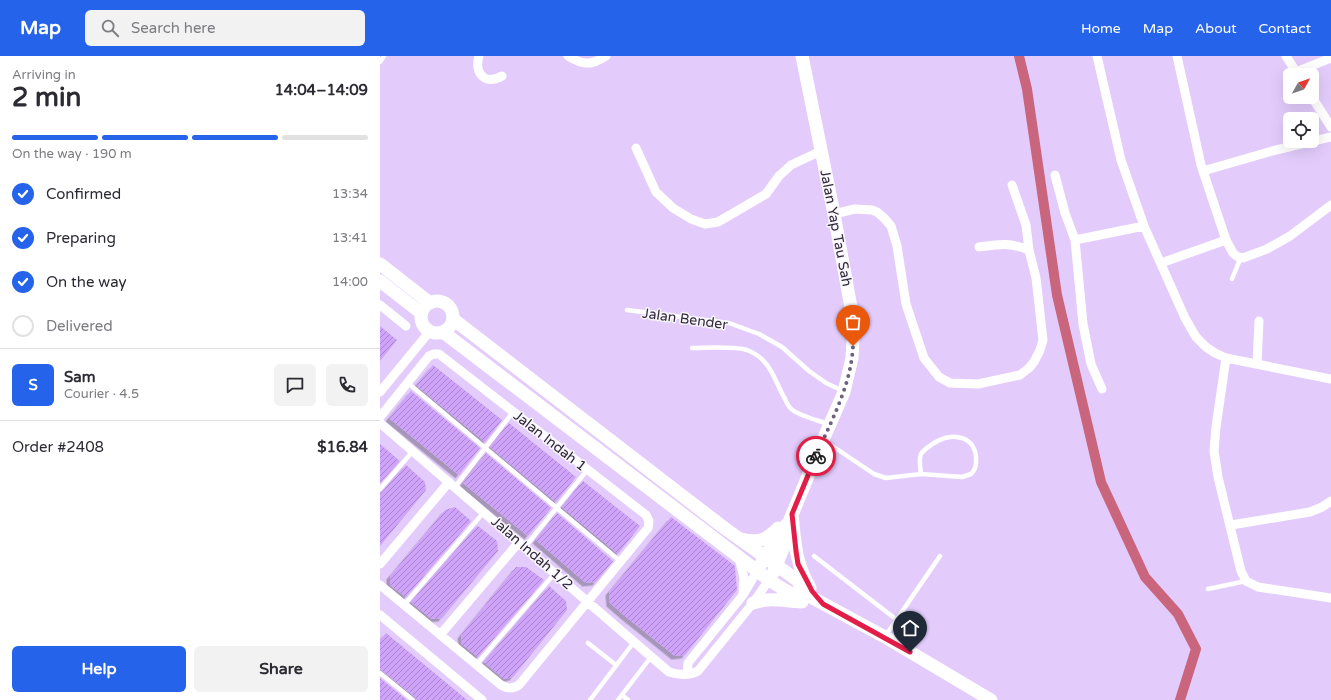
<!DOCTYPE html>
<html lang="en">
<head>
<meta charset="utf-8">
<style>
	:root { --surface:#fff; --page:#f2f2f3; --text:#2b2b33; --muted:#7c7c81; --line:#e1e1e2; --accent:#2563eb }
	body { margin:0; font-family:"Varela Round",sans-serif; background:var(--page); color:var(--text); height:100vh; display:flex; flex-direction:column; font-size:15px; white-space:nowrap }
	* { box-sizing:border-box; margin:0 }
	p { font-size:13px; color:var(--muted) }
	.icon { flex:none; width:22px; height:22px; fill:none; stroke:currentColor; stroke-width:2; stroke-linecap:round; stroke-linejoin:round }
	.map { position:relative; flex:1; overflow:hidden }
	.details { display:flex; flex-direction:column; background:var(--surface); width:380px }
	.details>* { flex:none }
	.needle { width:26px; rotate:50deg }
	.tools { position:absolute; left:903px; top:12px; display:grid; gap:8px }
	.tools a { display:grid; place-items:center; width:36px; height:36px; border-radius:6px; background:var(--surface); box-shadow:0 4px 16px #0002; font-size:20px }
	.pin { position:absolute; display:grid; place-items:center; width:34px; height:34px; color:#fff; margin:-41px -17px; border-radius:50% 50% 50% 0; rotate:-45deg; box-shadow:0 0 4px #0007 }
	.pin .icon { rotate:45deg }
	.courier { position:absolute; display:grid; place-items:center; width:40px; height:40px; margin:-20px; border:3px solid #e11d48; border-radius:50%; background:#fff; color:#222; box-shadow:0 1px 5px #0007 }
	.overview em { font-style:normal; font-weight:800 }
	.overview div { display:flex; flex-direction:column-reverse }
	.overview { display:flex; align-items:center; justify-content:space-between; height:68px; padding:0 12px }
	h1 { font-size:26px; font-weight:800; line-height:30px }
	.bar { display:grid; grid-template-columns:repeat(4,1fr); gap:6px 4px; align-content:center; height:48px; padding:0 12px }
	.bar i { height:5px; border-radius:3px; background:var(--line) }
	.bar .active { background:var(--accent) }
	.bar p { grid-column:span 4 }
	.line { display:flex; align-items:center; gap:10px; padding:0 12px; border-top:1px solid var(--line) }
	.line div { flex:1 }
	.round { display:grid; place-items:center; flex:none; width:42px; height:42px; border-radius:6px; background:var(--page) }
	ol { padding:0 12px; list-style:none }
	li { display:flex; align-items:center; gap:12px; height:44px }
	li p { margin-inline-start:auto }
	li .icon { padding:4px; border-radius:50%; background:var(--accent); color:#fff; stroke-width:4 }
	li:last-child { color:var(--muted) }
	li i { width:22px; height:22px; border:2px solid var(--line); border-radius:50% }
	.primary-button { display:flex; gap:8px; margin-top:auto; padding:8px 12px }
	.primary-button a { flex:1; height:46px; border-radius:6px; background:var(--accent); color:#fff; font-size:16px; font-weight:800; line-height:46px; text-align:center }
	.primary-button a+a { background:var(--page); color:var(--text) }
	header { display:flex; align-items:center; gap:24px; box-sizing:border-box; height:56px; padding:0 20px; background:var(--accent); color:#fff }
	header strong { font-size:19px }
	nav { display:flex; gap:22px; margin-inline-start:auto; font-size:14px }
	.search { width:280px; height:36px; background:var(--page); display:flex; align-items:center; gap:10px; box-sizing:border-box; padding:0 14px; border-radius:6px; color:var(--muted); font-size:15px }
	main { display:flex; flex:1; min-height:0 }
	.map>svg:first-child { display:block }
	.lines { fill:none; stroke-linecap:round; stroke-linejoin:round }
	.canal { stroke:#c9667e; stroke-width:10 }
	.building { fill:url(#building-hatch); filter:url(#shadow) }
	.lane { stroke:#fff; stroke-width:4.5 }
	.street { stroke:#fff; stroke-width:9 }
	.secondary { stroke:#fff; stroke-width:13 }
	.done { stroke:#6f617e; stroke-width:4; stroke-dasharray:0 7.2 }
	.route { stroke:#e11d48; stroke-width:5 }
	.labels { text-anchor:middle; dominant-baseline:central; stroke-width:3; stroke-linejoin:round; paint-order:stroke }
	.street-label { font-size:14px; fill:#31283a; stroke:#f9f7fc }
</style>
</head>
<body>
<header>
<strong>Map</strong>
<div class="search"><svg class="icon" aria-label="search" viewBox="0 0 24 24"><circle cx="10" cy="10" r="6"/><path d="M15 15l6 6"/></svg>Search here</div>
<nav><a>Home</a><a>Map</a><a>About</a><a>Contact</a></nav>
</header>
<main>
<section class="details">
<div class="overview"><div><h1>2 min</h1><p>Arriving in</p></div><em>14:04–14:09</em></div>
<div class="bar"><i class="active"></i><i class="active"></i><i class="active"></i><i></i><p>On the way · 190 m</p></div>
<ol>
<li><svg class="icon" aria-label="check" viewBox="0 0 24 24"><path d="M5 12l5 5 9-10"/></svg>Confirmed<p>13:34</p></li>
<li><svg class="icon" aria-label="check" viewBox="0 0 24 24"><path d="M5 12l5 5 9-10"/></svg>Preparing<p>13:41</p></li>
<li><svg class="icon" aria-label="check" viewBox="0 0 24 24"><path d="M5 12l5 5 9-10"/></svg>On the way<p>14:00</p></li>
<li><i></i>Delivered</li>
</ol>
<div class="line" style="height:72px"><b class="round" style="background:var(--accent);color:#fff">S</b><div><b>Sam</b><p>Courier · 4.5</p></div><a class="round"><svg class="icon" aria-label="chat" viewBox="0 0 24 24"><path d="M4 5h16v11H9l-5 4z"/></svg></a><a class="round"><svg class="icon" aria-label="phone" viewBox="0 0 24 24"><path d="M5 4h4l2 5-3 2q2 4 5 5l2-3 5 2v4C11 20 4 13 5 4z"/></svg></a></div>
<div class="line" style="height:52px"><div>Order #2408</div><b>$16.84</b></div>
<div class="primary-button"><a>Help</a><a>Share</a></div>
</section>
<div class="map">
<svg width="951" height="644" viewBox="0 0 951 644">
	<defs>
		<pattern id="building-hatch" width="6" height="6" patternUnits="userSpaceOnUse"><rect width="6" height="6" fill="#cea3f9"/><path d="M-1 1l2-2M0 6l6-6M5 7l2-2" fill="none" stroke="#a885cb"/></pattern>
		<filter id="shadow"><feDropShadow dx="-3.5" dy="3.5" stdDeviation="0" flood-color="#0004"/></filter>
	</defs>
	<rect width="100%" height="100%" fill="#e3ccfc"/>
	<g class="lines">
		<path class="canal" d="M639,0l8,33 30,206 44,187 44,95 33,37 18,35 -16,51"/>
	</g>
	<path class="building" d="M0,270l17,14 -17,21z
		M53,309l69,55 -17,22 -69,-57z
		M31,335l69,57 -21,27 -70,-57z
		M129,367l67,54 -20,25 -66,-55z
		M0,388l20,17 -20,22z
		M106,397l65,55 -23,28 -65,-53z
		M26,409l19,17 1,8 -46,56v-53l3,-2z
		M203,425l57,45 -22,28 -56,-47z
		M75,451l16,14 -65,76 -16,-12v-9l55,-66z
		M177,457l56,48 -17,21 -10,1 -50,-43z
		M291,461l64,49v2l2,22 -52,65 -10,1 -50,-40 -15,-13 -1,-11z
		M97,470h1l19,15 1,10 -56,67 -10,1 -21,-17z
		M136,511h10l18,13 -66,77 -16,-13 -1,-9z
		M169,530l17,15 1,9 -54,67 -9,2 -20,-17z
		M6,577l81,67h-50l-2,-3 -35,-28v-29z
		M0,622l27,22h-27z"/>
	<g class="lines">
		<path class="lane" d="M0,6l4,-6
			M852,223l9,-22
			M247,254l102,13 30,11 23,13 27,24 17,12 17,8
			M312,292c15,0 42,-2 55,2 24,9 27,30 38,49 2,5 5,10 9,12 7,5 26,10 34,13
			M28,327l212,178
			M445,385l49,33 12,4 35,-4 41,3c3,-1 6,-2 9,-3 3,-3 5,-6 5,-11 2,-27 -23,-32 -42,-20 -17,11 -15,12 -13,31
			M75,431l58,-75
			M0,433l33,-38
			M145,491l63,-78
			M434,500l83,64
			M828,533l38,-8
			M24,549l80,-93
			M506,579l54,-79
			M208,587l28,22
			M96,609l79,-92
			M0,617l33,27
			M242,639l6,5
			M210,644l44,-58
			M238,644l33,-43"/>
		<path class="street" d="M99,0c-5,17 6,30 23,20
			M188,0c14,9 23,10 38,0
			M717,0l24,104 23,66 41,92 11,19 10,10 9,6 11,5 -10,69 -2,24 4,26 23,94 5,10 12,6 73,11
			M797,0l24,109 25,75 7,13 5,4 5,1 24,-9 23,-13 41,-31
			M906,0l12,19
			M916,16l35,-14
			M932,41l19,30
			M256,92l20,44 17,16 18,11 14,5 13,-2 48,-28 13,-18 12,-11 30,-14
			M823,115l69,-20 59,-14
			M675,119l10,38 10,27
			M454,158l21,-5 17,1 5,2 7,6 7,8 6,20 9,58 18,54 15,19 11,6 28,1 42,-9 9,-7 5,-6 6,-12 3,-10 -7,-62 -7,-28 -3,-25 -14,-40
			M599,191c21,-3 30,-5 50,3
			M781,207l65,-23
			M0,249l26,21
			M846,302l105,21
			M877,308l2,-43
			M722,333l-11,-25 -8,-40 -8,-84 69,-14
			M0,336l50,-61
			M0,361l49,-61 5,-2h5l207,161 3,6 -1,7 -129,157c-7,4 -11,4 -18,0l-121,-100
			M0,367l289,249c10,3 20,4 29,-1l55,-68 16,-23
			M851,469l79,-13 12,-5 9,-6
			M359,502l5,20 -1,14
			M0,508l69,-82
			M0,559l102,85
			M60,579l79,-93
			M307,618l1,-11 55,-68 14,-24"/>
		<path class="secondary" d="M0,208l50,39
			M0,225l41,32
			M41 261a16 16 0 1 1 32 0a16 16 0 1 1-32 0Z
			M73,263l270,208 74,53 12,16 76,41 106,63
			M63,276l326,248c15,9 21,16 40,16
			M412,458c3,29 3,48 18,74
			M361,483c17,4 24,2 37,-11
			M377,515l21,-36 11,-13 34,-82 21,-48 8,-34 2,-34 -20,-110 -32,-158
			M393,517l14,-34 2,-13
			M373,547c20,-6 29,-2 49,-1"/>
	</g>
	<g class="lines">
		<path class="done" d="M436,400c15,-35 35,-70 37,-110"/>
		<path class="route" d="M436,400l-24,58 4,37 2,13 10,19 4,8 11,13 87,48"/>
	</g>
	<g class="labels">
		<g class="street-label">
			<text transform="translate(456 172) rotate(79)">Jalan Yap Tau Sah</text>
			<text transform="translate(305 263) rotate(8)">Jalan Bender</text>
			<text transform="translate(170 385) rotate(38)">Jalan Indah 1</text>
			<text transform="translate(152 497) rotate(41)">Jalan Indah 1/2</text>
		</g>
	</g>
</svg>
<div class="tools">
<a><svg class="needle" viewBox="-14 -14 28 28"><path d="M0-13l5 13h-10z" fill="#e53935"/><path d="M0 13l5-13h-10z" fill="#7c7c81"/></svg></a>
<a><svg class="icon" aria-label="locate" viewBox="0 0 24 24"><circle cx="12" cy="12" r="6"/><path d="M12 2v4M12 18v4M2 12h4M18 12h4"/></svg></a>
</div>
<div class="pin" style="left:473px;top:290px;background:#ea580c"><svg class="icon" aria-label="bag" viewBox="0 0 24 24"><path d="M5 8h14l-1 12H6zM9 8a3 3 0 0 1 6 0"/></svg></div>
<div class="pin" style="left:530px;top:596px;background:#1f2937"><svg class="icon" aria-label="home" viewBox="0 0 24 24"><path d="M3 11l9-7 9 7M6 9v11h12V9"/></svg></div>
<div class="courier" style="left:436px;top:400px"><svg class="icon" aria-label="bike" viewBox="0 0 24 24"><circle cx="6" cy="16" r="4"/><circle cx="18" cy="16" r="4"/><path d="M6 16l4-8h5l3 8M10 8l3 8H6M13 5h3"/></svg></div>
</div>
</main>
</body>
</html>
